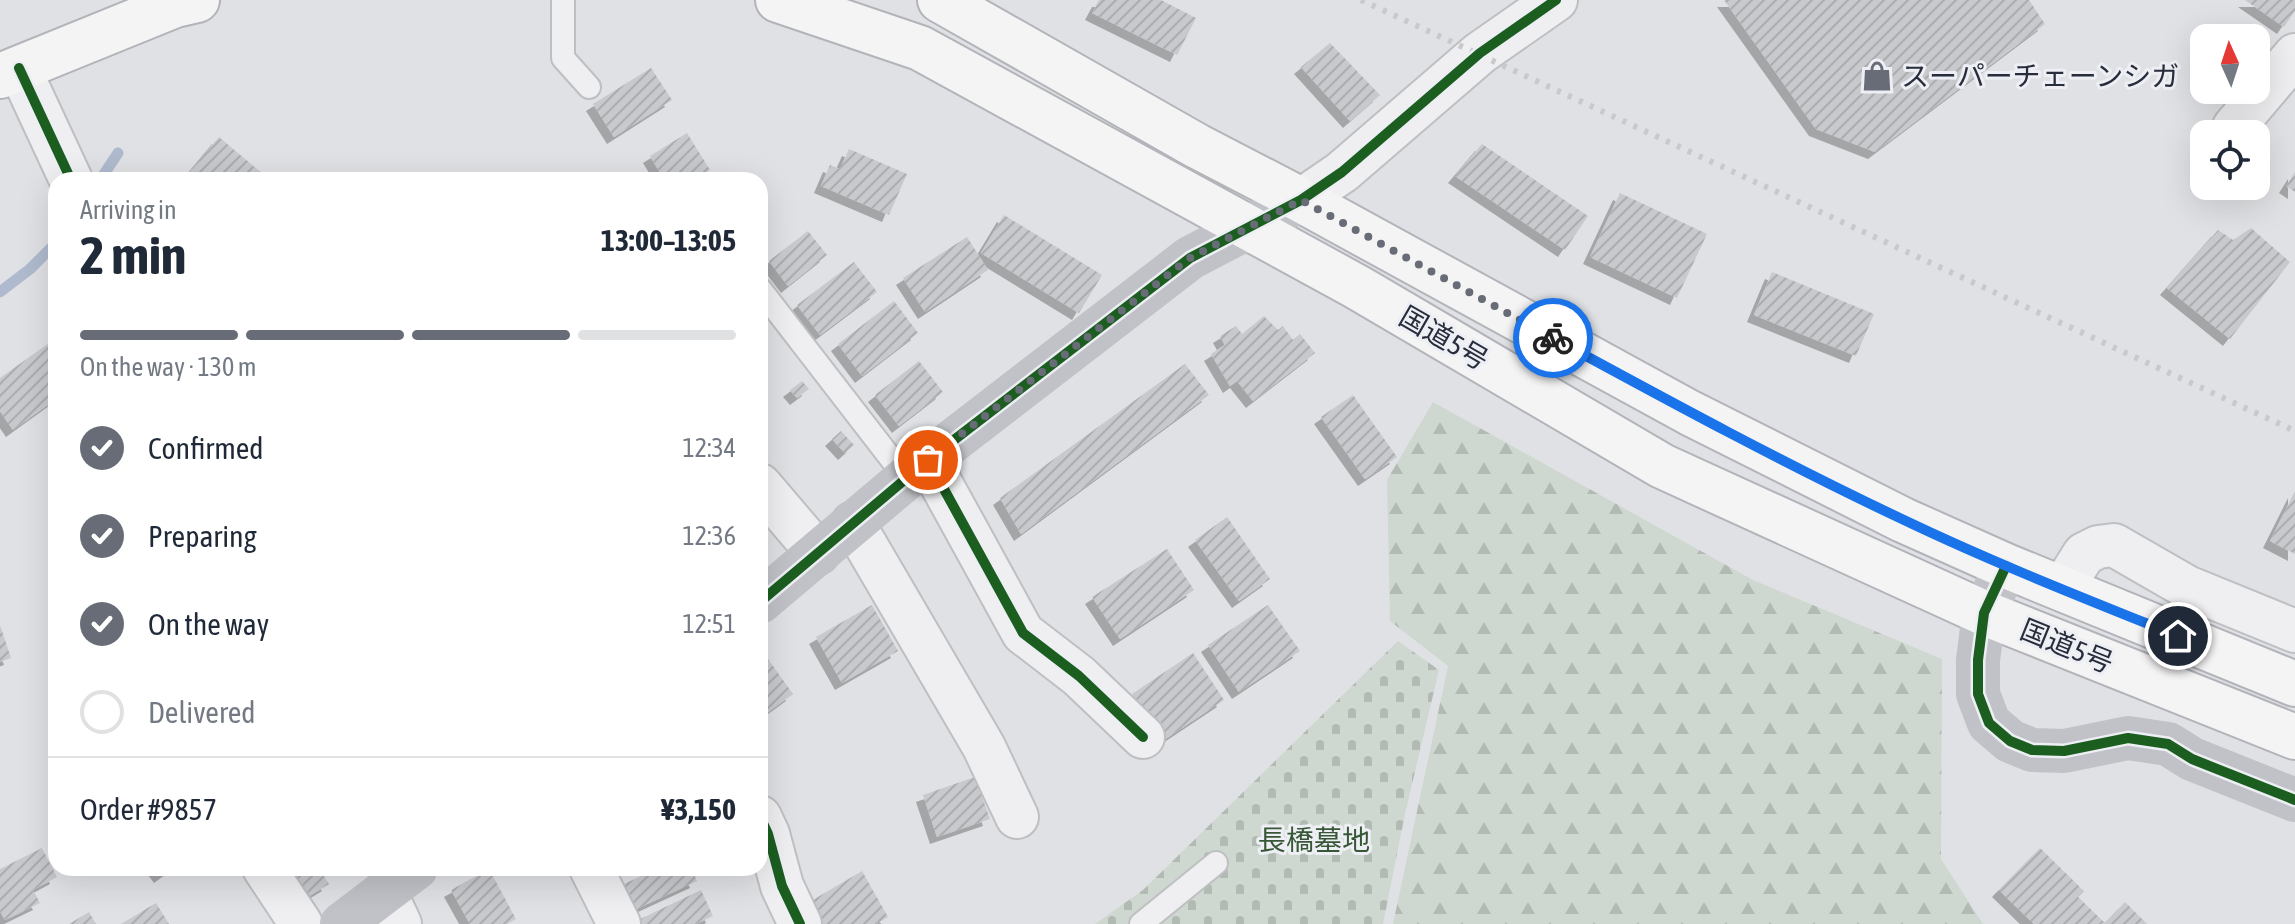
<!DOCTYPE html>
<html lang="en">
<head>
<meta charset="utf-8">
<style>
	:root { --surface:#fff; --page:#f6f6f7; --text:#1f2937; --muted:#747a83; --line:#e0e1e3; --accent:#686c77 }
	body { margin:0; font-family:"Asap Condensed","Noto Sans JP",sans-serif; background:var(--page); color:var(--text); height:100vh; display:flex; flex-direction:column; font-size:30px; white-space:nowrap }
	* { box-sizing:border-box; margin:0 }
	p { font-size:26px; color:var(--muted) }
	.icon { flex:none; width:44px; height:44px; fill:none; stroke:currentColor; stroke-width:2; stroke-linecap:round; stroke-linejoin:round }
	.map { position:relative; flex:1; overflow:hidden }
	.sheet { position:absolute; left:48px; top:172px; width:720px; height:704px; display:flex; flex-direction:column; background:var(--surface); border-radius:24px; box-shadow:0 8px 32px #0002 }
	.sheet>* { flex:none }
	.needle { width:52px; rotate:357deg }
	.buttons { position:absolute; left:2190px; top:24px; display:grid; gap:16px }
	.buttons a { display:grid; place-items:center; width:80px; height:80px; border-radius:16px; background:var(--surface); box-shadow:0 8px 32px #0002; font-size:40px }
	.pin { position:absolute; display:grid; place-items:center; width:68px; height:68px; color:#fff; margin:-34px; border:4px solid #fff; border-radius:50%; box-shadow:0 2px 8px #0007 }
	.courier { position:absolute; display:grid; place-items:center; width:80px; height:80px; margin:-40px; border:6px solid #1a73e8; border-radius:50%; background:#fff; color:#222; box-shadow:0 2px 10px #0007 }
	.overview em { font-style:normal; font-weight:700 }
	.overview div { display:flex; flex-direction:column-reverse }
	.overview { display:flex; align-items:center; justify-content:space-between; height:136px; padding:0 32px }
	h1 { font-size:52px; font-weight:700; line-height:60px }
	.bar { display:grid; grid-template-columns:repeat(4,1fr); gap:12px 8px; align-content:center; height:96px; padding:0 32px }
	.bar i { height:10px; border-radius:6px; background:var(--line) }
	.bar .selected { background:var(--accent) }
	.bar p { grid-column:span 4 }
	.line { display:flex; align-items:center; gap:20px; padding:0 32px; border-top:2px solid var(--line) }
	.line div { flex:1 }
	ol { padding:0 32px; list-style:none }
	li { display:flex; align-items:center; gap:24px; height:88px }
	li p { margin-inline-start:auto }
	li .icon { padding:8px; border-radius:50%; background:var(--accent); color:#fff; stroke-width:4 }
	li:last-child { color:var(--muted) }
	li i { width:44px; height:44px; border:4px solid var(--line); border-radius:50% }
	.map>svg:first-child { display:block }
	.forest { fill:url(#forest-firs) }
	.cemetery { fill:url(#cemetery-stones) }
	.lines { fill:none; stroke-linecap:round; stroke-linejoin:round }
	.stream { stroke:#afbace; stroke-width:11 }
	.building { fill:url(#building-hatch); filter:url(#shadow) }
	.lane-casing { stroke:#bebfc2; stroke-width:26 }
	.street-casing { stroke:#bebfc2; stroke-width:46 }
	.highway-casing { stroke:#b2b4b9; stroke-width:48 }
	.lane { stroke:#efeff1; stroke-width:22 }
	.street { stroke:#efeff1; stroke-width:42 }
	.secondary { stroke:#c1c2c7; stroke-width:44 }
	.highway { stroke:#f4f4f5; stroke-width:44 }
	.rail { stroke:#c8c9cc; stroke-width:6; stroke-dasharray:4 8; stroke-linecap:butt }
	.cycleway-casing { stroke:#edeff4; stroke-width:15 }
	.cycleway { stroke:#1b5e20; stroke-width:10 }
	.done { stroke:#686c77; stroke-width:8; stroke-dasharray:0 14.4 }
	.route { stroke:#1a73e8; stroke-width:10 }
	.labels { text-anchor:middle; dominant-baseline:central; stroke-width:6; stroke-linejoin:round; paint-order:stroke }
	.poi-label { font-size:28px; fill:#282d3c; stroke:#edeff4; text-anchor:start }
	.street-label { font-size:28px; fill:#282d3c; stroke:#edeff4 }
	.park-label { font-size:28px; fill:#385736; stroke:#edeff4 }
</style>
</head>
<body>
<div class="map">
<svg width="2295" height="924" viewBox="0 0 2295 924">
	<defs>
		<pattern id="forest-firs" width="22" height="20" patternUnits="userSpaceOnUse" patternTransform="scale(2)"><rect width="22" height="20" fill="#cfd8d0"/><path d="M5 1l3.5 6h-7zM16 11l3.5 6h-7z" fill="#b2bab4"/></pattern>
		<pattern id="cemetery-stones" width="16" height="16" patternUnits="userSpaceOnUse" patternTransform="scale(2)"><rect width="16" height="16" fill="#cfd8d0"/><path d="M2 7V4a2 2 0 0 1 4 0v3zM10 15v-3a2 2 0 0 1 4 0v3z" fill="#b2bab4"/></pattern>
		<pattern id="building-hatch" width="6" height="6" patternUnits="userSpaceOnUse" patternTransform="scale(2)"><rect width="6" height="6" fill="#c8c9cc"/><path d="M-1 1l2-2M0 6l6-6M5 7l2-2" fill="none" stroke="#acadb0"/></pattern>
		<filter id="shadow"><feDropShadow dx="-7" dy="7" stdDeviation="0" flood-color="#0004"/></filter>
	</defs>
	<rect width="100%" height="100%" fill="#e0e1e4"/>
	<path class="forest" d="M1433,402l320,178 189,79 -1,200 42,65h-590l55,-258 -58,-45 -3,-141z"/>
	<path class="cemetery" d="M1398,641l41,29 -34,144 -22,110h-288l48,-34z"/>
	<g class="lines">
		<path class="stream" d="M100,180l18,-27
			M0,292l30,-23 26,-26"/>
	</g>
	<path class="building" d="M1099,0h62l35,18 -19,37 -85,-42z
		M1724,0h305l16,24 -170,128 -59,-23z
		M2245,0h50v11l-11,16z
		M1330,43l50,52 -30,26 -49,-54z
		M651,68l21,32 -58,37 -21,-33z
		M687,133l23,37 -17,10h-38l7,-4 -12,-20z
		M219,137l51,43h-87z
		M1482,144l106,72 -23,34 -110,-74z
		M849,149l58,25 -18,41 -68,-29 9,-21 10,4z
		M2295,172v20l-9,-6z
		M1620,193l87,41 -30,64 -87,-41z
		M1004,215l98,60 -23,38 -98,-60z
		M2251,228l39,34 -60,77 -63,-51 51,-58 15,10z
		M808,231l19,24 -39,31 -19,-25z
		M967,237l21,33 -63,42 -22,-34z
		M854,262l23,30 -57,43 -23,-30z
		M1772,272l102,42 -18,42 -102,-41z
		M894,301l24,32 -56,43 -24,-32z
		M1264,316l14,14 5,-4 10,14 7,-6 15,19 -62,48 -16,-20 -7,5 -19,-32 14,-9 -5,-9 16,-10 6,8z
		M56,338v61l-43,31 -13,-19v-33z
		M919,361l24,31 -44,34 -24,-31z
		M1185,364l24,31 -188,139 -21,-36z
		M802,381l7,8 -12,9 -7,-8z
		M1353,395l44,62 -32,22 -44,-62z
		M841,431l13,14 -9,8 -13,-14z
		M2295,491v63l-25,-13z
		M1227,517l43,62 -31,22 -44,-61z
		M1167,549l27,41 -74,49 -28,-42z
		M872,605l26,46 -56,32 -26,-46z
		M1268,605l32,46 -61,41 -31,-47z
		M0,625l11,33 -11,4z
		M763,652l30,42 -33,24v-64z
		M1193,653l31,47 -60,40 -32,-46z
		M975,777l15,42 -53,18 -14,-42z
		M42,848l15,29 -24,13 7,13 -35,17 -5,-9v-42z
		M2040,848l44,43 -6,6 27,26 20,-21 22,22h-113l-35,-34z
		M155,868h17l-11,8z
		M284,868h35l10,16 -26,16z
		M658,868h33l6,13 -65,30 -12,-25z
		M489,869l27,50 -9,5h-37l-19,-34z
		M862,871l26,46 -12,7h-59l-11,-20z
		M701,890l12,26 -17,8h-58l-2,-3z
		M156,903l13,21h-48z
		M89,912l7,12h-27z"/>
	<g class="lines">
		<g class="lane-casing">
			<path id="lane" d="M563,0v58l26,29
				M760,289l146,189
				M1141,924l75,-61"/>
		</g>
		<g class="street-casing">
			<path id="street" d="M19,68l52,112
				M2234,127l61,-72
				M1301,200l41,-28 138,-119 76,-53
				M928,460l95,173 56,43 64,61
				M760,485l58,68
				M853,523l131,224 33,70
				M2062,589l22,-35 14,-7 16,-2 73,42 108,44
				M760,817l8,17 14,52 18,38
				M264,868l37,56
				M591,868l28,56
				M385,892l15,32"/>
		</g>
		<g class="highway-casing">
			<path id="highway" d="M778,0l142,48 437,239 305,179 322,147 311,124
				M940,0l257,146 104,54 389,213 213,107 103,46 289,118
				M0,76l175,-71 22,-5"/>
		</g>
		<use href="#lane" class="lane"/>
		<use href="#street" class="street"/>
		<path class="secondary" d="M2006,566l-22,47 -6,47v34l11,29 21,18 22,9 32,1 64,-13 40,6 24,15 103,41
			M760,602l168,-142 262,-202 111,-58
			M342,924l74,-56"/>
		<use href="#highway" class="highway"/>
		<path class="rail" d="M1361,0l934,431"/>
		<g class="cycleway-casing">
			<path id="cycleway" d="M19,68l52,112
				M928,460l95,173 56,43 64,61
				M2006,566l-22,47 -6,47v34l11,29 21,18 22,9 32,1 64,-13 40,6 24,15 103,41
				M760,602l168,-142 262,-202 111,-58 41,-28 138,-119 76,-53
				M760,817l8,17 14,52 18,38"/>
		</g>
		<use href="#cycleway" class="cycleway"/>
	</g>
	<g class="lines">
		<path class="done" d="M928,460l262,-202 111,-58 252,138"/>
		<path class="route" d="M1553,338c116,63 232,126 351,182 90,43 182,79 274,116"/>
	</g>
	<defs>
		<g id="shop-bare" transform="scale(2.4)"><path d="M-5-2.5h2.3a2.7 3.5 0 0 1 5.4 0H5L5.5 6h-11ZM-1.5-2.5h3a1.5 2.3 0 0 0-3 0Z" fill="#686c77" stroke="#edeff4" stroke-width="2.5" paint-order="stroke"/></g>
	</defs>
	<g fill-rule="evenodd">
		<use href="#shop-bare" x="1877" y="76"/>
	</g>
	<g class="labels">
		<g class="poi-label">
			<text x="1901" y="76">スーパーチェーンシガ</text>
		</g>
		<g class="street-label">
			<text transform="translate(1444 338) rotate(30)">国道5号</text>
			<text transform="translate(2067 646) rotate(22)">国道5号</text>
		</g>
		<g class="park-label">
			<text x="1314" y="840">長橋墓地</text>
		</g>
	</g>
</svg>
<div class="buttons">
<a><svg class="needle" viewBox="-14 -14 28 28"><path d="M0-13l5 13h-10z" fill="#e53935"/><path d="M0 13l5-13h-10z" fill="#747a83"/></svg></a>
<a><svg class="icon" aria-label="locate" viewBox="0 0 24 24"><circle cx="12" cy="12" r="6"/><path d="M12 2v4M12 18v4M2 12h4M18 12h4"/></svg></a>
</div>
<div class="pin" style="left:928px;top:460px;background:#ea580c"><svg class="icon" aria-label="bag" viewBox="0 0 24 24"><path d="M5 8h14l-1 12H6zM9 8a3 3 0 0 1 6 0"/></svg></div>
<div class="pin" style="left:2178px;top:636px;background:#1f2937"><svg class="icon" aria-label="home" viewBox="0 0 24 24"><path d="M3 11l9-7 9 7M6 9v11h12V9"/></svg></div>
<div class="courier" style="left:1553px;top:338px"><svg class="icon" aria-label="bike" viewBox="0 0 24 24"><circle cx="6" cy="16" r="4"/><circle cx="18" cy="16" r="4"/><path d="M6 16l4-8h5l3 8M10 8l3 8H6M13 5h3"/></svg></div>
<section class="sheet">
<div class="overview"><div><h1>2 min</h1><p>Arriving in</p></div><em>13:00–13:05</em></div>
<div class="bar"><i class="selected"></i><i class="selected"></i><i class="selected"></i><i></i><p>On the way · 130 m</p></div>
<ol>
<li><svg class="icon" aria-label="check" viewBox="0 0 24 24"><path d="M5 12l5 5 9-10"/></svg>Confirmed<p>12:34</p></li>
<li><svg class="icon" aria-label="check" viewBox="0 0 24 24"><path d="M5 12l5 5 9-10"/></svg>Preparing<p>12:36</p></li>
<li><svg class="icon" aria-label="check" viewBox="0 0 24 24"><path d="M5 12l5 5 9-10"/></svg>On the way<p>12:51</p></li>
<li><i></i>Delivered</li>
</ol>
<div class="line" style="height:104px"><div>Order #9857</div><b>¥3,150</b></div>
</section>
</div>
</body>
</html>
